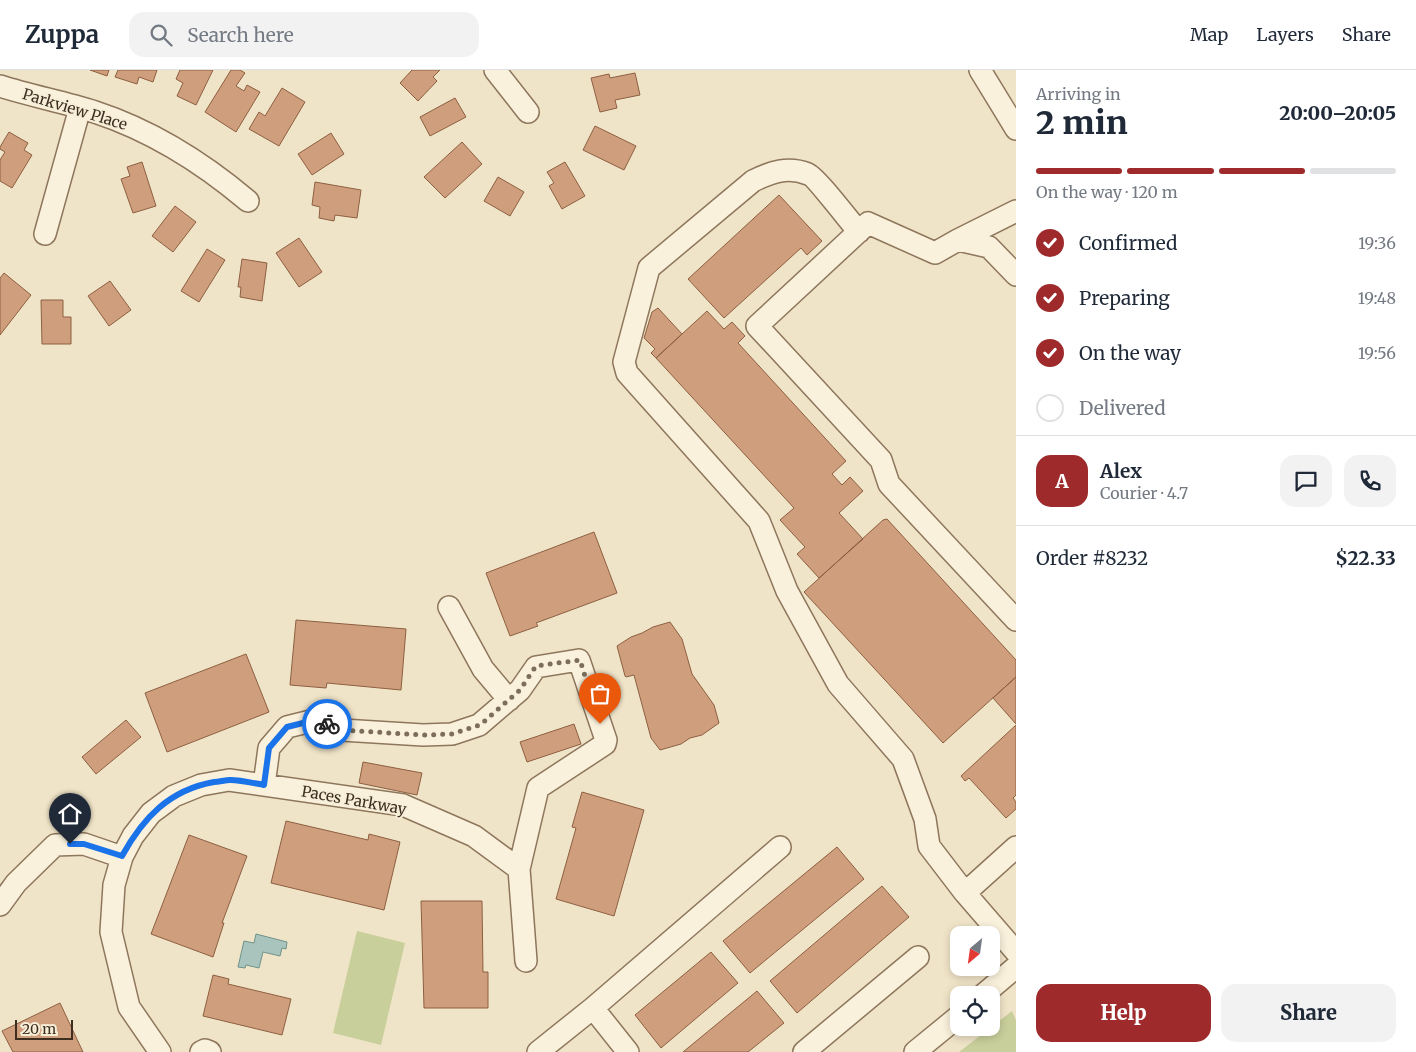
<!DOCTYPE html>
<html lang="en">
<head>
<meta charset="utf-8">
<style>
	:root { --surface:#fff; --page:#f2f2f3; --text:#1f2937; --muted:#747a83; --line:#e0e1e3; --accent:#9e2a2b }
	body { margin:0; font-family:Merriweather,serif; background:var(--page); color:var(--text); height:100vh; display:flex; flex-direction:column; font-size:19px; white-space:nowrap }
	* { box-sizing:border-box; margin:0 }
	p { font-size:16px; color:var(--muted) }
	.icon { flex:none; width:28px; height:28px; fill:none; stroke:currentColor; stroke-width:2; stroke-linecap:round; stroke-linejoin:round }
	.map { position:relative; flex:1; overflow:hidden }
	.details { display:flex; flex-direction:column; background:var(--surface); width:400px }
	.details>* { flex:none }
	.needle { width:32px; rotate:209deg }
	.buttons { position:absolute; left:950px; top:856px; display:grid; gap:10px }
	.buttons a { display:grid; place-items:center; width:50px; height:50px; border-radius:10px; background:var(--surface); box-shadow:0 2px 8px #0003; font-size:25px }
	.scale { position:absolute; left:15px; bottom:12px; width:58px; box-sizing:border-box; padding-left:5px; border:2px solid #3d2e20; border-top:0; font-size:14px; line-height:18px; white-space:nowrap; color:#3d2e20; -webkit-text-stroke:4px #f7eed8; paint-order:stroke }
	.pin { position:absolute; display:grid; place-items:center; width:42px; height:42px; color:#fff; margin:-51px -21px; border-radius:50% 50% 50% 0; rotate:-45deg; box-shadow:0 0 5px #0007 }
	.pin .icon { rotate:45deg }
	.courier { position:absolute; display:grid; place-items:center; width:50px; height:50px; margin:-25px; border:4px solid #1a73e8; border-radius:50%; background:#fff; color:#222; box-shadow:0 1px 6px #0007 }
	.overview em { font-style:normal; font-weight:800 }
	.overview div { display:flex; flex-direction:column-reverse }
	.overview { display:flex; align-items:center; justify-content:space-between; height:85px; padding:0 20px }
	h1 { font-size:32px; font-weight:800; line-height:38px }
	.bar { display:grid; grid-template-columns:repeat(4,1fr); gap:8px 5px; align-content:center; height:60px; padding:0 20px }
	.bar i { height:6px; border-radius:4px; background:var(--line) }
	.bar .on { background:var(--accent) }
	.bar p { grid-column:span 4 }
	.line { display:flex; align-items:center; gap:12px; padding:0 20px; border-top:1px solid var(--line) }
	.line div { flex:1 }
	.round { display:grid; place-items:center; flex:none; width:52px; height:52px; border-radius:15px; background:var(--page) }
	ol { padding:0 20px; list-style:none }
	li { display:flex; align-items:center; gap:15px; height:55px }
	li p { margin-inline-start:auto }
	li .icon { padding:5px; border-radius:50%; background:var(--accent); color:#fff; stroke-width:4 }
	li:last-child { color:var(--muted) }
	li i { width:28px; height:28px; border:2px solid var(--line); border-radius:50% }
	.action { display:flex; gap:10px; margin-top:auto; padding:10px 20px }
	.action a { flex:1; height:58px; border-radius:15px; background:var(--accent); color:#fff; font-size:20px; font-weight:800; line-height:58px; text-align:center }
	.action a+a { background:var(--page); color:var(--text) }
	header { display:flex; align-items:center; gap:30px; box-sizing:border-box; height:70px; padding:0 25px; background:var(--surface); border-bottom:1px solid var(--line) }
	header strong { font-size:24px }
	nav { display:flex; gap:28px; margin-inline-start:auto; font-size:18px }
	.search { width:350px; height:45px; background:var(--page); display:flex; align-items:center; gap:12px; box-sizing:border-box; padding:0 18px; border-radius:15px; color:var(--muted); font-size:19px }
	main { display:flex; flex:1; min-height:0 }
	.map>svg:first-child { display:block }
	.green { fill:#c9cf9b }
	.water { fill:#a9c4bc; stroke:#6f938a }
	.building { fill:#cf9f7d; stroke:#8d5f41 }
	.lines { fill:none; stroke-linecap:round; stroke-linejoin:round }
	.minor-casing { stroke:#8d765c; stroke-width:24 }
	.minor { stroke:#faf1dc; stroke-width:21 }
	.done { stroke:#7c6e5b; stroke-width:5; stroke-dasharray:0 9 }
	.route { stroke:#1a73e8; stroke-width:6 }
	.labels { text-anchor:middle; dominant-baseline:central; stroke-width:4; stroke-linejoin:round; paint-order:stroke }
	.street-label { font-size:15px; fill:#3d2e20; stroke:#f7eed8 }
</style>
</head>
<body>
<header>
<strong>Zuppa</strong>
<div class="search"><svg class="icon" aria-label="search" viewBox="0 0 24 24"><circle cx="10" cy="10" r="6"/><path d="M15 15l6 6"/></svg>Search here</div>
<nav><a>Map</a><a>Layers</a><a>Share</a></nav>
</header>
<main>
<div class="map">
<svg width="1016" height="982" viewBox="0 0 1016 982">
	<rect width="100%" height="100%" fill="#f0e4c8"/>
	<path class="green" d="M357,861l48,12 -24,102 -48,-12z
		M1012,941l4,9v32h-57z"/>
	<path class="water" d="M256,864l31,8 -1,7 -4,-1 -2,8 -17,-4 -4,16 -13,-3 -1,3 -7,-1 6,-26 10,2z"/>
	<path class="building" d="M90,0h19l-2,6z
		M118,0h39l-4,12 -14,-5 -2,7 -22,-7z
		M180,0h33l-17,35 -19,-9 6,-13 -7,-4z
		M231,0h9l5,3 -9,13 8,5 3,-6 13,7 -24,40 -31,-20z
		M412,0h28l-7,7 4,4 -19,20 -18,-18z
		M635,3l5,22 -25,5 2,8 -17,4 -9,-34 18,-4 1,4z
		M282,18l23,14 -26,44 -30,-17 10,-17 6,4z
		M455,28l11,19 -36,19 -10,-19z
		M595,56l41,20 -12,24 -41,-20z
		M9,62l19,11 -4,7 8,5 -20,33 -12,-7v-21l5,-8 -5,-3v-2z
		M331,63l13,21 -32,21 -14,-21z
		M462,72l20,22 -37,34 -21,-21z
		M142,92l14,44 -23,7 -12,-34 9,-3 -3,-9z
		M565,92l20,34 -23,13 -13,-23 5,-3 -7,-11z
		M498,107l26,15 -14,24 -26,-15z
		M315,112l46,8 -4,28 -22,-3 -1,6 -15,-3 1,-11 -8,-2z
		M779,125l43,46 -15,14 -6,-7 -77,70 -36,-39z
		M175,136l21,16 -23,30 -21,-16z
		M299,168l23,34 -23,15 -23,-34z
		M207,179l18,11 -26,42 -18,-11z
		M242,189l25,4 -5,38 -22,-4 1,-10h-3z
		M4,203l27,22 -31,40v-57z
		M110,211l21,29 -22,16 -21,-30z
		M41,230h22v17h8v27h-29z
		M658,238l24,26 -26,24 -5,-5 4,-4 -11,-11 8,-26z
		M707,241l17,18 8,-7 13,14 -7,7 108,118 -14,13 10,11 8,-8 13,14 -24,22 24,26 -44,39 -22,-24 8,-7 -25,-27 14,-12 -138,-150z
		M887,449l129,141v17l-73,66 -139,-151 79,-72z
		M594,462l23,61 -81,30 2,3 -28,10 -24,-63z
		M296,550l110,9 -5,61 -74,-7 -1,5 -36,-3z
		M670,552l12,17 10,35 22,31 5,18 -17,12 -12,3 -9,6 -21,6 -9,-12 -17,-63 -8,2 -1,-1 -8,-30 14,-9 11,-4 11,-6z
		M246,584l23,58 -102,40 -22,-59z
		M1016,607v47l-23,-26z
		M126,650l15,17 -45,37 -14,-17z
		M574,654l7,20 -54,18 -7,-20z
		M1016,655v70l-3,3 3,4v7l-10,9 -37,-40 -4,3 -4,-5z
		M363,692l59,11 -5,22 -58,-12z
		M582,722l62,18 -30,106 -58,-17 20,-71 -4,-1z
		M286,751l82,19 1,-6 31,8 -16,68 -113,-27z
		M189,765l58,21 -25,67h2l-11,34 -62,-23z
		M837,777l27,32 -114,94 -27,-32z
		M882,816l27,31 -112,96 -27,-32z
		M421,831h61l1,71h5v36h-64z
		M711,882l27,31 -77,65 -26,-33z
		M213,905l16,4 -1,5 63,15 -9,36 -79,-19z
		M757,921l27,32 -36,29h-65z
		M60,933l23,49h-70l-11,-21z"/>
	<g class="lines">
		<g class="minor-casing">
			<path id="minor" d="M495,0l33,42
				M980,0l36,59
				M0,16c31,10 64,16 95,26 58,19 108,51 153,89
				M859,162c-8,-9 -44,-56 -51,-58 -20,-8 -37,-2 -55,7l-104,87 -25,94 3,11 132,148 28,70 51,93 65,75 22,60 4,27 36,47 51,59
				M45,164l35,-126
				M958,170l58,-29
				M1016,205l-27,-28 -31,-7 -23,13 -67,-30 -111,103 124,134 8,24 127,136
				M449,537l34,62 26,31
				M264,715l5,-37 18,-21 28,-7 27,10 81,5 29,-1 27,-9 41,-35 16,-23 43,-7 27,80 -1,4 -67,44 -19,81 7,92
				M965,823l51,-46
				M0,835l16,-22 39,-38 29,-1 38,13
				M983,925l33,-28
				M593,938l187,-161
				M160,982l-31,-45 -18,-75 3,-47 8,-28 11,-21 18,-23 23,-17 27,-11 28,-5 174,25 71,31 45,33
				M201,982l4,-2 5,2
				M538,982l55,-44 35,44
				M804,982l114,-95
				M915,982l44,-36"/>
		</g>
		<use href="#minor" class="minor"/>
	</g>
	<g class="lines">
		<path class="done" d="M327,654l15,6 81,5 29,-1 28,-9 40,-35 16,-24 44,-6 20,64"/>
		<path class="route" d="M70,774h14l38,12c21,-38 47,-66 92,-74 5,0 11,-2 16,-2 11,0 23,3 34,5l5,-37 18,-21 28,-7 12,4"/>
	</g>
	<g class="labels">
		<g class="street-label">
			<text transform="translate(75 39) rotate(17)">Parkview Place</text>
			<text transform="translate(354 730) rotate(10)">Paces Parkway</text>
		</g>
	</g>
</svg>
<div class="buttons">
<a><svg class="needle" viewBox="-14 -14 28 28"><path d="M0-13l5 13h-10z" fill="#e53935"/><path d="M0 13l5-13h-10z" fill="#747a83"/></svg></a>
<a><svg class="icon" aria-label="locate" viewBox="0 0 24 24"><circle cx="12" cy="12" r="6"/><path d="M12 2v4M12 18v4M2 12h4M18 12h4"/></svg></a>
</div>
<div class="scale">20 m</div>
<div class="pin" style="left:600px;top:654px;background:#ea580c"><svg class="icon" aria-label="bag" viewBox="0 0 24 24"><path d="M5 8h14l-1 12H6zM9 8a3 3 0 0 1 6 0"/></svg></div>
<div class="pin" style="left:70px;top:774px;background:#1f2937"><svg class="icon" aria-label="home" viewBox="0 0 24 24"><path d="M3 11l9-7 9 7M6 9v11h12V9"/></svg></div>
<div class="courier" style="left:327px;top:654px"><svg class="icon" aria-label="bike" viewBox="0 0 24 24"><circle cx="6" cy="16" r="4"/><circle cx="18" cy="16" r="4"/><path d="M6 16l4-8h5l3 8M10 8l3 8H6M13 5h3"/></svg></div>
</div>
<section class="details">
<div class="overview"><div><h1>2 min</h1><p>Arriving in</p></div><em>20:00–20:05</em></div>
<div class="bar"><i class="on"></i><i class="on"></i><i class="on"></i><i></i><p>On the way · 120 m</p></div>
<ol>
<li><svg class="icon" aria-label="check" viewBox="0 0 24 24"><path d="M5 12l5 5 9-10"/></svg>Confirmed<p>19:36</p></li>
<li><svg class="icon" aria-label="check" viewBox="0 0 24 24"><path d="M5 12l5 5 9-10"/></svg>Preparing<p>19:48</p></li>
<li><svg class="icon" aria-label="check" viewBox="0 0 24 24"><path d="M5 12l5 5 9-10"/></svg>On the way<p>19:56</p></li>
<li><i></i>Delivered</li>
</ol>
<div class="line" style="height:90px"><b class="round" style="background:var(--accent);color:#fff">A</b><div><b>Alex</b><p>Courier · 4.7</p></div><a class="round"><svg class="icon" aria-label="chat" viewBox="0 0 24 24"><path d="M4 5h16v11H9l-5 4z"/></svg></a><a class="round"><svg class="icon" aria-label="phone" viewBox="0 0 24 24"><path d="M5 4h4l2 5-3 2q2 4 5 5l2-3 5 2v4C11 20 4 13 5 4z"/></svg></a></div>
<div class="line" style="height:65px"><div>Order #8232</div><b>$22.33</b></div>
<div class="action"><a>Help</a><a>Share</a></div>
</section>
</main>
</body>
</html>
